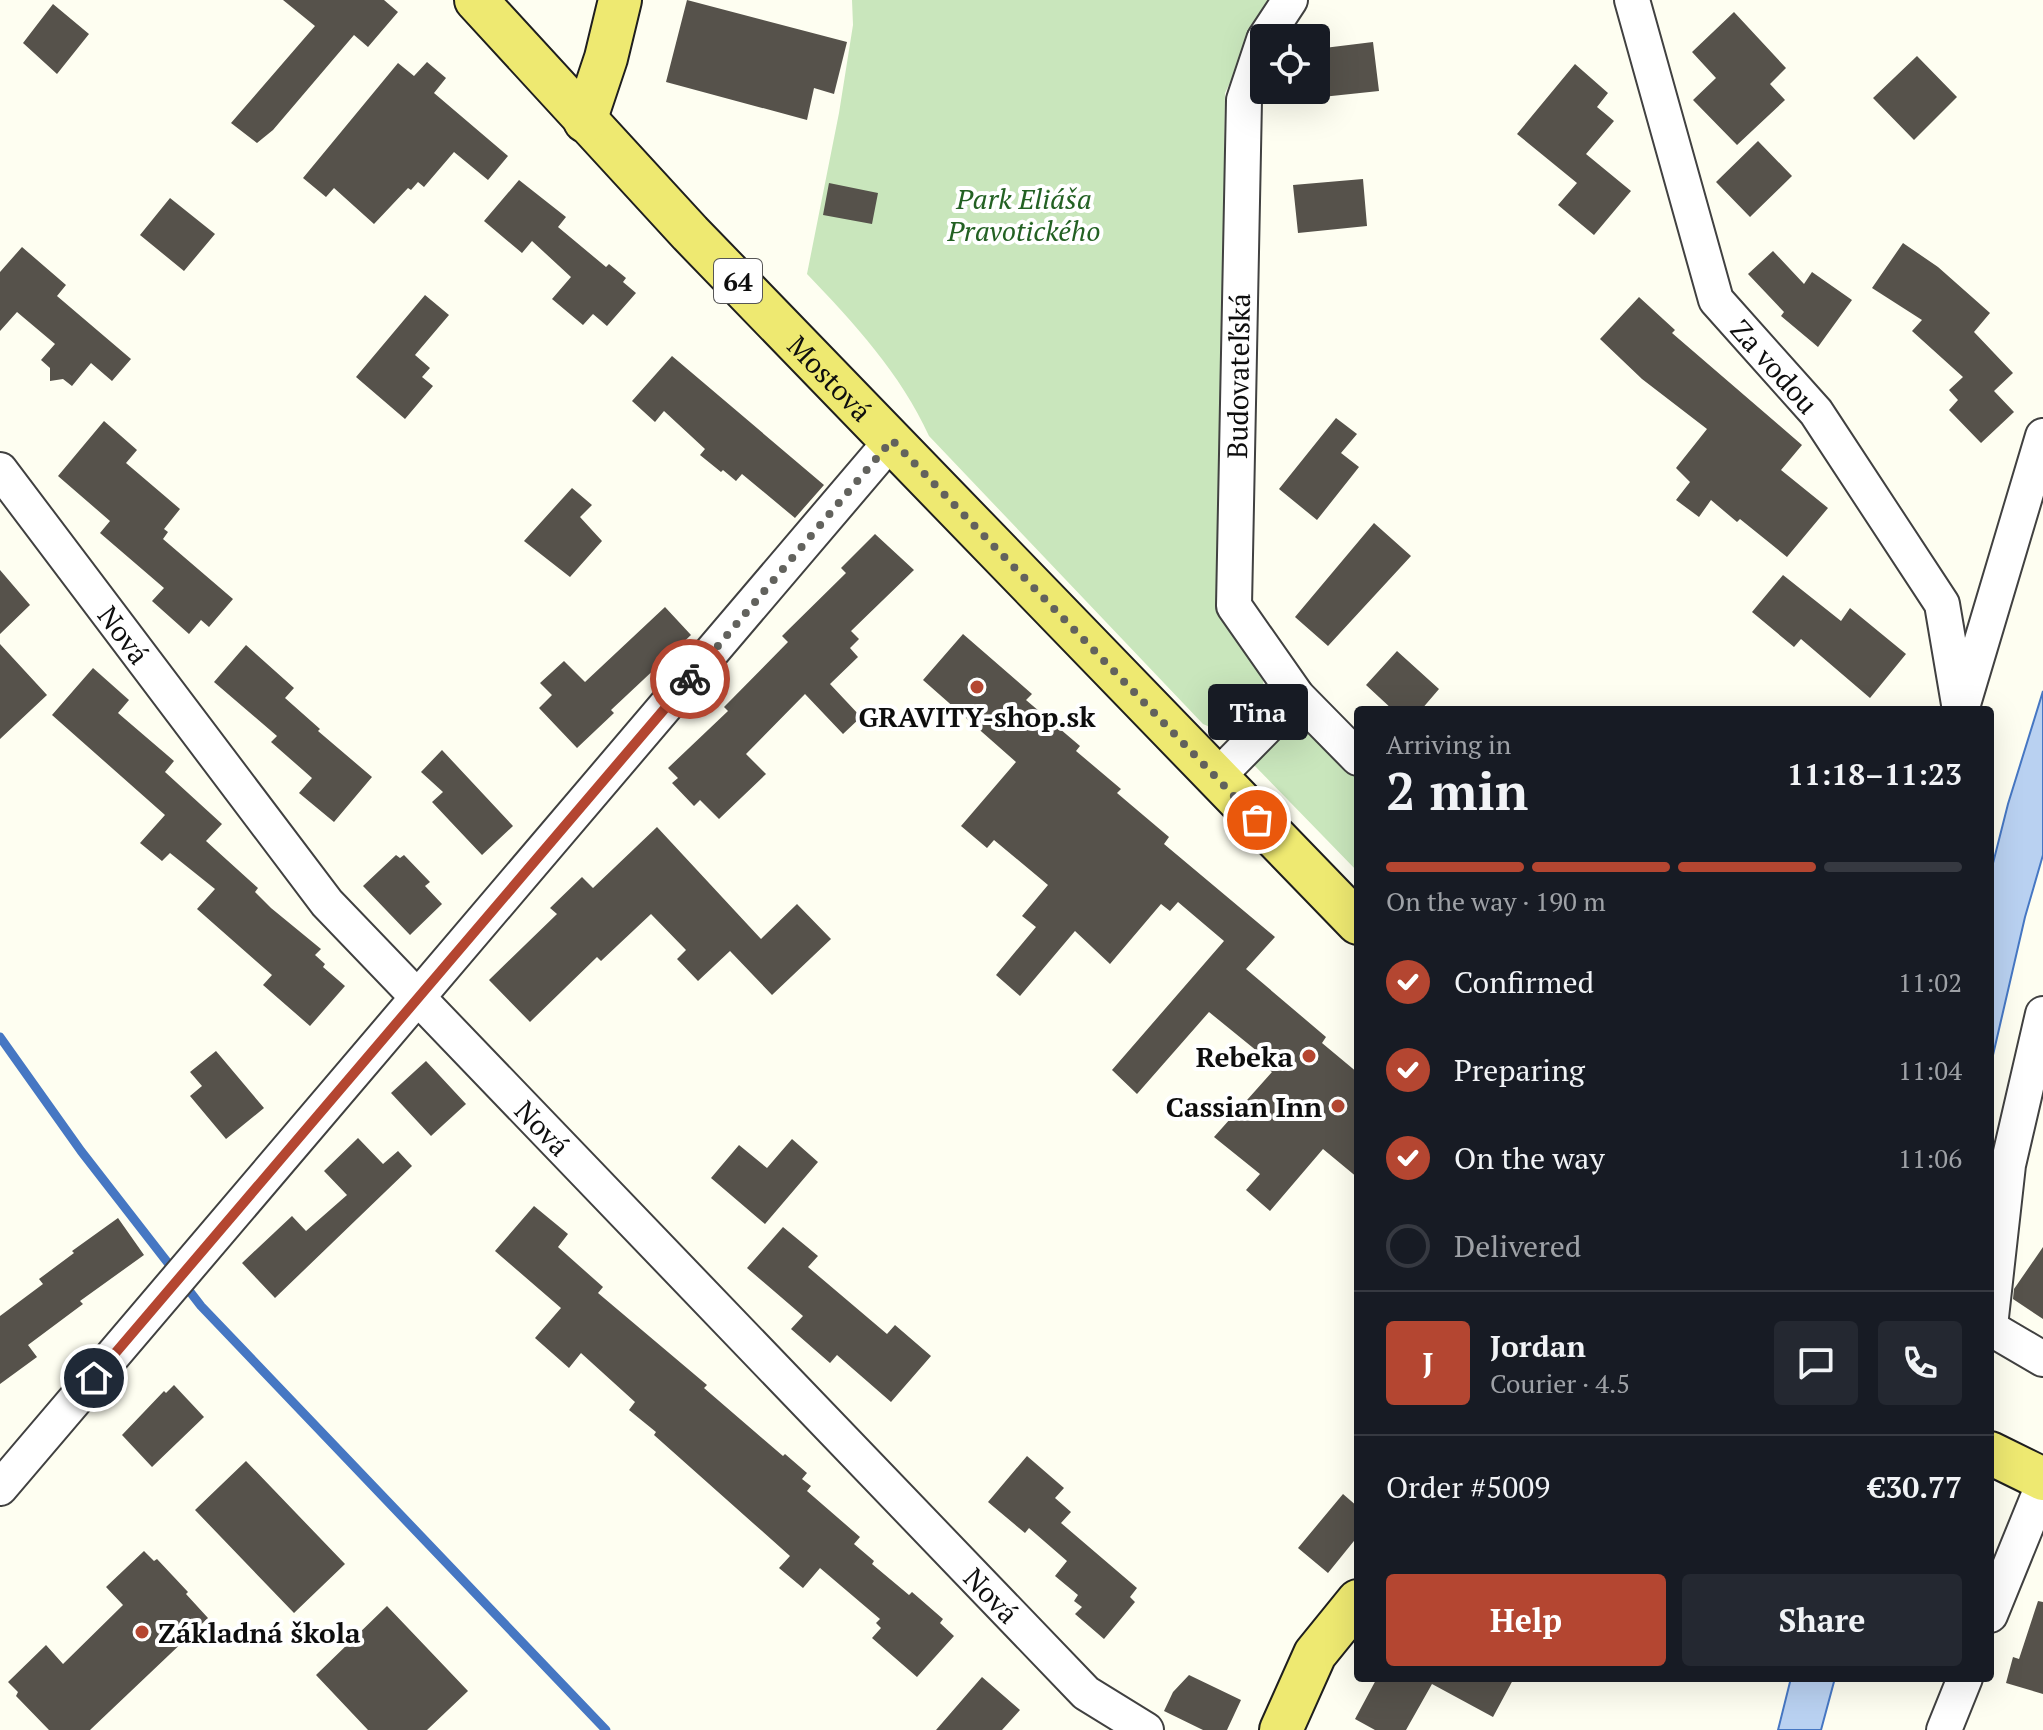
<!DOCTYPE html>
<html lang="en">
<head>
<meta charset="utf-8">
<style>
	:root { --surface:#171b24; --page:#242831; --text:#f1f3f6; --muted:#9ea1a6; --line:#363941; --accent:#b44631 }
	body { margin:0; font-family:"PT Serif",serif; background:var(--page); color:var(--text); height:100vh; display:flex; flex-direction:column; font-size:30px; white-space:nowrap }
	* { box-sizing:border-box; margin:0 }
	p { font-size:26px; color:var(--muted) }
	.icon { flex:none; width:44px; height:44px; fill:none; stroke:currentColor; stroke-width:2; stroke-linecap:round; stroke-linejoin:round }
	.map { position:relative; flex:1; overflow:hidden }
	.details { position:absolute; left:1354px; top:706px; width:640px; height:976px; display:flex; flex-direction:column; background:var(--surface); border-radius:8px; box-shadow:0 8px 32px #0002 }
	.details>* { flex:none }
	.fabs { position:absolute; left:1250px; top:24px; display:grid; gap:16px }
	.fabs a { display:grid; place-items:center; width:80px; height:80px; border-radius:8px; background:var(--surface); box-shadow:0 8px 32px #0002; font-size:40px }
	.pin { position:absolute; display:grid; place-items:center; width:68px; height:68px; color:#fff; margin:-34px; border:4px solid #fff; border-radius:50%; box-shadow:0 2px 8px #0007 }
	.courier { position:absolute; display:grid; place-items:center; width:80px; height:80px; margin:-40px; border:6px solid #b44631; border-radius:50%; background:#fff; color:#222; box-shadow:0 2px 10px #0007 }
	.bubble { position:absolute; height:56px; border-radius:8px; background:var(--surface); box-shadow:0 8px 32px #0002; font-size:26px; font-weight:700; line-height:56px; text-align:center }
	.head em { font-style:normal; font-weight:700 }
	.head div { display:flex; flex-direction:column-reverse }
	.head { display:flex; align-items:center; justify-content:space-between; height:136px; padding:0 32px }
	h1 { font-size:52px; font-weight:700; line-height:60px }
	.bar { display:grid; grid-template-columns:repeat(4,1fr); gap:12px 8px; align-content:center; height:96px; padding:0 32px }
	.bar i { height:10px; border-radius:6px; background:var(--line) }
	.bar .active { background:var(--accent) }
	.bar p { grid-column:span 4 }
	.line { display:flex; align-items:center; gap:20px; padding:0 32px; border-top:2px solid var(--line) }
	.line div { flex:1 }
	.round { display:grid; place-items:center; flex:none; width:84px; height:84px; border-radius:8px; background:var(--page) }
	ol { padding:0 32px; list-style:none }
	li { display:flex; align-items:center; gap:24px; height:88px }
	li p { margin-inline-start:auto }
	li .icon { padding:8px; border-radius:50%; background:var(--accent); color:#fff; stroke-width:4 }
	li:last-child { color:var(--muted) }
	li i { width:44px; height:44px; border:4px solid var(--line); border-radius:50% }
	.cta { display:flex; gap:16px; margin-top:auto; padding:16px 32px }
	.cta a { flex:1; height:92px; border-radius:8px; background:var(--accent); color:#fff; font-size:32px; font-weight:700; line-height:92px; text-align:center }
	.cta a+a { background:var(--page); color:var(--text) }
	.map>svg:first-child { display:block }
	.green { fill:#c9e6bc }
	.water { fill:#b9d1f1; stroke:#4677c3; stroke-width:2 }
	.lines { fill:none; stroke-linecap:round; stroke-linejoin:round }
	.stream { stroke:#4677c3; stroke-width:9 }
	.building { fill:#56524b }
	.minor-casing { stroke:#414141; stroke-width:38 }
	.major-casing { stroke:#1f1f1f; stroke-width:46 }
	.minor { stroke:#fff; stroke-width:34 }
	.major { stroke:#eee971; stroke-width:42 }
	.done { stroke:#62625d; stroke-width:8; stroke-dasharray:0 14.4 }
	.route { stroke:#b44631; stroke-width:10 }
	.poi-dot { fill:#b44631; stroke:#fff; stroke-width:3 }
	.labels { text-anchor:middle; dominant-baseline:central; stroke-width:8; stroke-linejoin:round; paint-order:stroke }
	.shield { fill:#fff; stroke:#565656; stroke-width:2 }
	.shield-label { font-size:26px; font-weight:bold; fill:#0e0e0e }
	.park-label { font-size:28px; font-style:italic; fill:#236123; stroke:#fff }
	.street-label { font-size:28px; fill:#0e0e0e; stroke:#fff }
	.poi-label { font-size:28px; font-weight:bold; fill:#0e0e0e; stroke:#fff; text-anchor:end }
</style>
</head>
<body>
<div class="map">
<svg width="2043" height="1730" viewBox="0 0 2043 1730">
	<rect width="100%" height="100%" fill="#fefef1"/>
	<path class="green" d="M852,0h419l-46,93 -6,515 41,45 5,45 -39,36 -23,-10 -274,-288c-28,-62 -75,-113 -122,-162l32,-161 14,-88z
		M1297,712l61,62v98l-106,-109z"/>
	<path class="water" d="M2043,691v164l-18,62 -35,151v-193l18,-71z
		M1791,1678h44l-14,52h-43z"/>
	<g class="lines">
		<path class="stream" d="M0,1037l81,114 94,121
			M184,1284l17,22 405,424"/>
	</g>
	<path class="building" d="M283,0h101l14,12 -30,35 -14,-12 -81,95 -16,13 -26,-20 84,-97z
		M687,0l160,42 -13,52 -20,-6 -7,32 -141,-38z
		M53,4l36,30 -32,40 -34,-31z
		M1734,12l52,56 -16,16 15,16 -48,45 -44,-45 23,-22 -24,-26z
		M1373,42l6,49 -57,6 -6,-48z
		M1917,56l40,41 -43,43 -41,-42z
		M427,62l19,16 -12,15 74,63 -20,24 -34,-28 -30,35 -6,-5 -7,8 -3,-2 -34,36 -40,-36 -8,9 -23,-19 95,-115 16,13z
		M1575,64l33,29 -11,14 17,14 -28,33 45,37 -37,44 -36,-30 19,-22 -60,-49z
		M1758,141l34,35 -42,41 -34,-35z
		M1363,179l4,47 -69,7 -5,-48z
		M519,180l47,37 -8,10 48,40 3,-3 17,14 -3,4 13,11 -29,33 -14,-12 -10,11 -31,-26 19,-22 -39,-36 -10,12 -38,-32z
		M829,183l49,10 -6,31 -49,-9z
		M170,198l45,36 -31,37 -44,-36z
		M1903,243l35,24 52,46 -16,19 39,41 -19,18 20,21 -33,31 -32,-33 9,-10 -9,-10 14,-13 -51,-46 10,-11 -50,-32z
		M22,247l44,38 -9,11 74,63 -19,22 -21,-18 -19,23 -9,-7 -13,2v-13l-9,-8 14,-16 -38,-32 -17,19v-59z
		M1773,251l31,33 8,-12 40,28 -34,47 -37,-31 3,-4 -36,-38z
		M425,295l24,20 -34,40 15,13 -8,9 11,9 -28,33 -49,-42z
		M1639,297l36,33 -3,3 130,112 -21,25 47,38 -41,49 -47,-38 -3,3 -26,-22 -12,17 -23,-17 14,-18 -14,-14 31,-39 -65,-50 -42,-40z
		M672,356l152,129 -29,33 -53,-44 -6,7 -13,-11 -2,2 -21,-17 5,-6 -41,-38 -9,11 -23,-21z
		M1336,418l21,16 -16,19 18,14 -42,53 -38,-31z
		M104,421l33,29 -11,13 54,46 -16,20 4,3 -5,7 70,60 -24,28 -8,-7 -12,14 -37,-33 12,-13 -64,-55 10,-12 -52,-45z
		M572,488l20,17 -12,12 22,24 -32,36 -46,-36z
		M1374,523l37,33 -83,90 -33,-29z
		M875,534l39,36 -63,61 8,8 -9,9 8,9 -28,27 31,33 -18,17 -38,-40 -59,60 20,20 -47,45 -19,-19 -6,6 -22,-23 6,-5 -10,-10 60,-57 -4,-4 64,-65 -6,-6 64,-63 -5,-5z
		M0,570l30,35 -30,29z
		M1783,575l58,46 9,-13 56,46 -36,44 -69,-59 -7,8 -42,-35z
		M665,607l26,28 -80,75 3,3 -37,35 -38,-40 13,-13 -12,-12 24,-22 21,21z
		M963,634l69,60 -6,6 54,46 -4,5 45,38 -4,4 52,44 -5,7 111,93 -29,32 80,68 -4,6 36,30v105l-35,-29 -53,62 -24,-21 14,-16 -46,-37 58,-65 -3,-2 5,-5 -65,-53 -72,82 -25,-24 112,-129 -46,-39 -8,9 -9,-7 -51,60 -35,-33 -55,65 -24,-21 40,-48 -14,-11 26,-31 -54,-45 -7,8 -26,-22 55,-64 -93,-82z
		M0,644l47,51 -47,44z
		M246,645l48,43 -9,10 35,31 -2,2 54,46 -38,45 -35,-29 13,-15 -41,-36 6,-6 -63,-54z
		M1397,651l42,38 -18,21h-28l-27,-25z
		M93,668l36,32 -11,13 56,48 -9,11 57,52 -16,17 52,47 -3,4 16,16 50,41 -6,6 10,9 -2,3 22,19 -35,40 -47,-41 9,-10 -75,-66 18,-20 -45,-36 -8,8 -22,-18 25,-28 -113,-100z
		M442,750l71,76 -31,29 -50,-53 11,-10 -22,-20z
		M657,827l104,112 36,-35 34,35 -59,56 -42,-44 -32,30 -21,-22 9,-9 -35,-36 -50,47 -4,-4 -67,65 -41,-42 68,-66 -7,-6 32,-31 11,11z
		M396,855l4,3 4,-3 26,27 -5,4 17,18 -32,31 -47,-49z
		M216,1051l48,57 -38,31 -36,-43 12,-10 -12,-14z
		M426,1061l40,43 -35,32 -40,-43z
		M358,1138l25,26 15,-13 14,15 -137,132 -33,-35 50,-47 14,15 41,-36 -23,-24z
		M792,1139l26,23 -53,62 -54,-46 28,-33 28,23z
		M534,1206l34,28 -10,13 45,40 -5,6 109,92 -3,3 79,68 2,-2 22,19 -5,6 9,7 -4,5 53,46 -6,7 20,17 -2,3 37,31 3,-3 31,27 -3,4 14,13 -37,41 -45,-39 9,-10 -5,-5 4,-4 -60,-51 -17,20 -24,-20 11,-12 -136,-121 2,-3 -27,-22 6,-8 -54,-49 -12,15 -34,-30 26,-30 -66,-57z
		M118,1218l26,37 -64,46 3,3 -55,41 9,12 -37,27v-68l43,-32 -4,-5 35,-26 -2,-2z
		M783,1227l35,29 -10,11 79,67 8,-9 36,31 -40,46 -54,-47 -7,8 -39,-34 12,-13 -56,-48z
		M2043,1247v72l-30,-20 1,-10z
		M174,1385l30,32 -52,50 -30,-32 42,-44 2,2z
		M1027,1456l37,32 -9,10 16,14 -10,11 76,65 -7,9 5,5 -31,37 -29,-25 7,-7 -8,-6 4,-6 -23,-19 12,-15 -38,-33 -4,5 -37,-31z
		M246,1461l99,103 -51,49 -99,-103z
		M1343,1494l15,13v29l-30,37 -30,-25z
		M144,1551l10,10 3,-2 31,33 -2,2 22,24 -118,112h-41l-33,-34 2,-4 -10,-10 38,-37 17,19 60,-59 -17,-18z
		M2038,1601l5,1v92l-37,-11 7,-26 6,2z
		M387,1606l81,85 -41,39h-59l-52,-55z
		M1189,1675l52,25 -14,30h-24l-39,-19 9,-19z
		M982,1677l38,33 -18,20h-66z
		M1377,1678h137l-21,39 -61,-33 -26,46h-31l-20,-11z"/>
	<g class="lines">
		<g class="minor-casing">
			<g id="minor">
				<path id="s1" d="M1632,0l84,300 100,112 126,192 18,106"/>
				<path d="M1265,38l25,-38"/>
				<path d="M1264,40l-20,60 -10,506 63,90 61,62"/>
				<path id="s2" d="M0,470l327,433 759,790 60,37"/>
				<path d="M1963,704l80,-268"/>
				<path d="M1216,778l81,-82"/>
				<path d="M1990,1326l18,-161 35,-151"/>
				<path d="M1990,1328l53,31"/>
				<path d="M0,1488l892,-1048"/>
				<path d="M1990,1615l53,-130"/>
				<path d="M1944,1730l21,-52"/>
			</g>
		</g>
		<g class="major-casing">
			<g id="major">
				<path id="s3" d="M476,0l214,233 668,690"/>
				<path d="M585,121l21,-63 14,-58"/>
				<path d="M1990,1453l53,26"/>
				<path d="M1281,1730l34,-76 43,-53"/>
			</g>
		</g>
		<use href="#minor" class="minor"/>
		<use href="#major" class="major"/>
	</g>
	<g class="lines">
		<path class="done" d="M690,679l202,-239 365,380"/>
		<path class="route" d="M94,1378l596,-699"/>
	</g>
	<g class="poi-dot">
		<circle cx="977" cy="687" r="8"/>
		<circle cx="1309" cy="1056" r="8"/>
		<circle cx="1338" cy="1106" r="8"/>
		<circle cx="142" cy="1632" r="8"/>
	</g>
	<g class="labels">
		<rect class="shield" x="714" y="259" width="48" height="44" rx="6"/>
		<g class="shield-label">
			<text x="738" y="281">64</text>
		</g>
		<g class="park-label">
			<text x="1024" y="198">Park Eliáša<tspan x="1024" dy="32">Pravotického</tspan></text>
		</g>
		<g class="street-label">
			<text stroke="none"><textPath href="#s1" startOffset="400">Za vodou</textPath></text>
			<text transform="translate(1238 376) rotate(-89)">Budovateľská</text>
			<text stroke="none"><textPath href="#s3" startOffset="518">Mostová</textPath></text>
			<text stroke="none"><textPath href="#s2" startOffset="206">Nová</textPath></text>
			<text stroke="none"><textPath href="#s2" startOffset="854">Nová</textPath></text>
			<text stroke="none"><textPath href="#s2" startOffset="1502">Nová</textPath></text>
		</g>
		<g class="poi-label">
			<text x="977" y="716" text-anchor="middle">GRAVITY-shop.sk</text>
			<text x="1293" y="1056">Rebeka</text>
			<text x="1322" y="1106">Cassian Inn</text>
			<text x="158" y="1632" text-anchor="start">Základná škola</text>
		</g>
	</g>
</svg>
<div class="fabs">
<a><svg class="icon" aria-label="locate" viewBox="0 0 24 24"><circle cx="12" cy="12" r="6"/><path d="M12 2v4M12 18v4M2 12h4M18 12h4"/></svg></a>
</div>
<div class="pin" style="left:1257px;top:820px;background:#ea580c"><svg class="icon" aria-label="bag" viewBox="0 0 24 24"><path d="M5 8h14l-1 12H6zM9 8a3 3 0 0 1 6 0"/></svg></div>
<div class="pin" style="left:94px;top:1378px;background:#1f2937"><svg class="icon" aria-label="home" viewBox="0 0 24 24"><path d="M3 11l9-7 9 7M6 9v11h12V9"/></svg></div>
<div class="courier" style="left:690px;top:679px"><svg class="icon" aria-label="bike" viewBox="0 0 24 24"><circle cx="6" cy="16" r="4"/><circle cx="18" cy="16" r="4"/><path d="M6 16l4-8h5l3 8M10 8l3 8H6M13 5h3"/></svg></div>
<div class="bubble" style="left:1208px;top:684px;width:100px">Tina</div>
<section class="details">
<div class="head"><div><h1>2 min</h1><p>Arriving in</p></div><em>11:18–11:23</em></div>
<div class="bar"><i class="active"></i><i class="active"></i><i class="active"></i><i></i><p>On the way · 190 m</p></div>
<ol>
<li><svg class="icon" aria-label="check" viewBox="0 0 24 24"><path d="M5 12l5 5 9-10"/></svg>Confirmed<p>11:02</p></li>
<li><svg class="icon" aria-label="check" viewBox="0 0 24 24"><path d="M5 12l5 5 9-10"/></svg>Preparing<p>11:04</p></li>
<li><svg class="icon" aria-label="check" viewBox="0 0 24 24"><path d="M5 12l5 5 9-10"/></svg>On the way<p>11:06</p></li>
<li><i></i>Delivered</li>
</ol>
<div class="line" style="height:144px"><b class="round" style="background:var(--accent);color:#fff">J</b><div><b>Jordan</b><p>Courier · 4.5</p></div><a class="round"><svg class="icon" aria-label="chat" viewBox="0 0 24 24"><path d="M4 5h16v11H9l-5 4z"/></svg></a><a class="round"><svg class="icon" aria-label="phone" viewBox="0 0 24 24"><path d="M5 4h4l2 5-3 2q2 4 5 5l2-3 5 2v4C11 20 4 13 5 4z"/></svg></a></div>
<div class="line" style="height:104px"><div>Order #5009</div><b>€30.77</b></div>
<div class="cta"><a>Help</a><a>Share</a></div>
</section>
</div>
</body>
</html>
